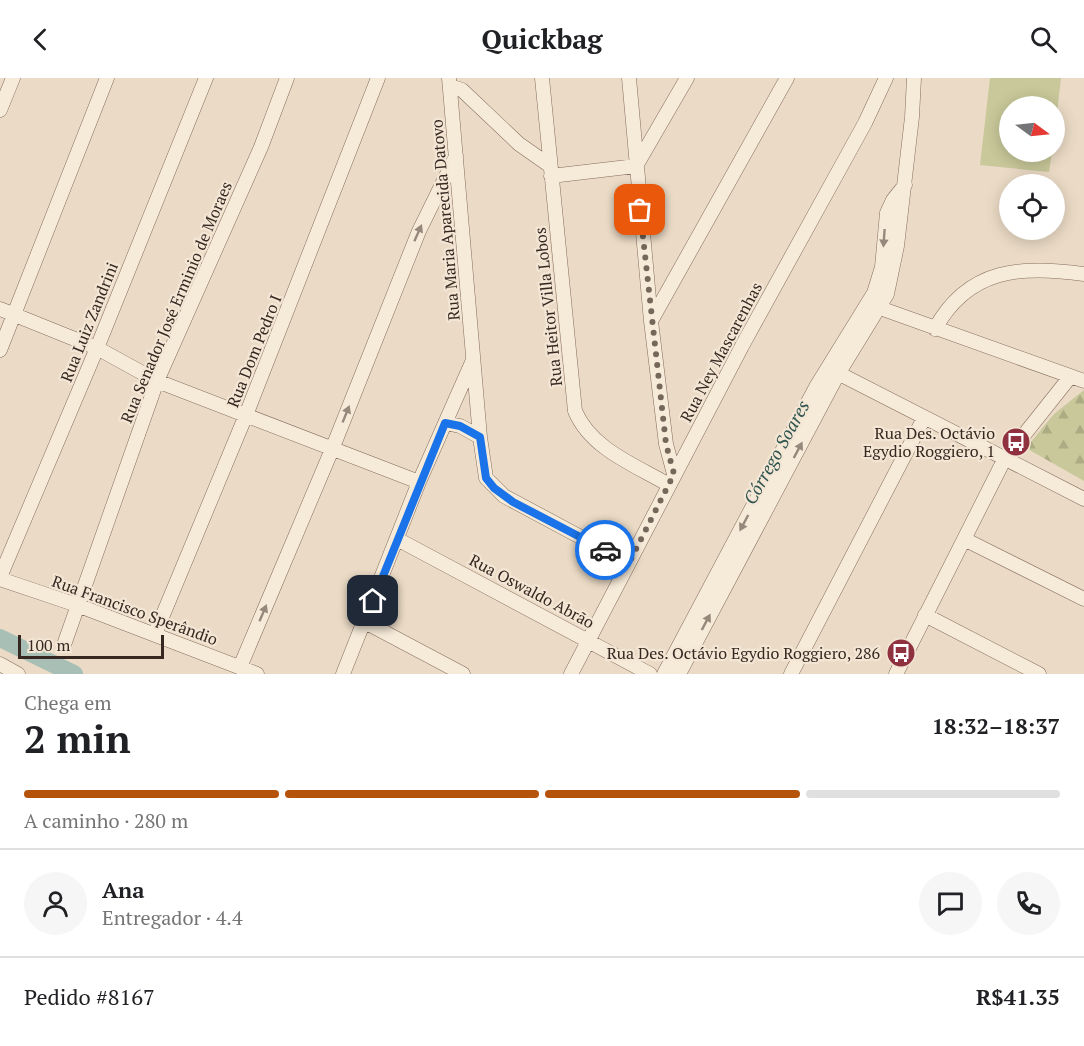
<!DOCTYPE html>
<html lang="pt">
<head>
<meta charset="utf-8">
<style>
	:root { --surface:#fff; --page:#f6f6f6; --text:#202124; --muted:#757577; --line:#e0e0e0; --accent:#b45309 }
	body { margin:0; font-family:"PT Serif",serif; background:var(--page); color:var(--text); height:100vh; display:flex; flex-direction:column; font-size:22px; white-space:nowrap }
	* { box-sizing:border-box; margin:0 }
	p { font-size:20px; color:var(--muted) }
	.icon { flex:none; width:33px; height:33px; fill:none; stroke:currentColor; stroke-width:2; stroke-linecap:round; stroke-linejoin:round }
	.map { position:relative; height:596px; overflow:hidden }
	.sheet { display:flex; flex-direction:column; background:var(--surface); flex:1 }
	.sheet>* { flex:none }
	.needle { width:39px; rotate:105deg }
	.fabs { position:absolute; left:999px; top:18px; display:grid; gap:12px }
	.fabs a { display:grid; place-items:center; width:66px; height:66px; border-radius:50%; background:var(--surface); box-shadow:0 3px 15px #0003; font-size:30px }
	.scale { position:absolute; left:18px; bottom:15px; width:146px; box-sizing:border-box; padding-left:6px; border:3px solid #362820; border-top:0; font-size:16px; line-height:21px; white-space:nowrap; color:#362820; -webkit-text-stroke:4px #f3e6d5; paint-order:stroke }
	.pin { position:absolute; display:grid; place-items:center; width:51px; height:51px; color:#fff; margin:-26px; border-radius:12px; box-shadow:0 3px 9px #0006 }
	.courier { position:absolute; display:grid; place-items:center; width:60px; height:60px; margin:-30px; border:4px solid #1a73e8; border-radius:50%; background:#fff; color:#222; box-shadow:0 2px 8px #0007 }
	.overview em { font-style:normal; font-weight:800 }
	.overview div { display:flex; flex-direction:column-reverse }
	.overview { display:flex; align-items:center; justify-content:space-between; height:102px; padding:0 24px }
	h1 { font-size:39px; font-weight:800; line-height:45px }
	.bar { display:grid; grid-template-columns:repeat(4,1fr); gap:9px 6px; align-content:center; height:72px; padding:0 24px }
	.bar i { height:8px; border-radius:4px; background:var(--line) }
	.bar .current { background:var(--accent) }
	.bar p { grid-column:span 4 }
	.line { display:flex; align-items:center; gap:15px; padding:0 24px; border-top:2px solid var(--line) }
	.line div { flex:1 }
	.round { display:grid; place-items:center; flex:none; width:63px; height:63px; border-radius:32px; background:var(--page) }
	header { display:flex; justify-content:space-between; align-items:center; height:78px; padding:0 24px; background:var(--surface); font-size:27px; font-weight:800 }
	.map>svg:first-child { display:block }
	.forest { fill:url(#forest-firs) }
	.pitch { fill:#c8c89a }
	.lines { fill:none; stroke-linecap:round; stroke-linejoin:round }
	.river { stroke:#a7bfb5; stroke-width:18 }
	.minor-casing { stroke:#856d5d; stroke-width:15 }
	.minor { stroke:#f6ead8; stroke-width:14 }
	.oneway { fill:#96897c }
	.done { stroke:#75675a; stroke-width:6; stroke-dasharray:0 10.8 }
	.route { stroke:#1a73e8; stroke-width:8 }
	.labels { text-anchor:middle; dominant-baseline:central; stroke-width:4.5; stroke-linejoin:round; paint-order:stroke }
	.street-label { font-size:16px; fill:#362820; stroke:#f3e6d5 }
	.poi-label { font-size:16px; fill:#362820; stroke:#f3e6d5; text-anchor:end }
	.water-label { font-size:18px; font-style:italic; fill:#30544e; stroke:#f3e6d5 }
</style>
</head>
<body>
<header><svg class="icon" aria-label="back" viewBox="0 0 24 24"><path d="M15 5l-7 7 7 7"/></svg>Quickbag<svg class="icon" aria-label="search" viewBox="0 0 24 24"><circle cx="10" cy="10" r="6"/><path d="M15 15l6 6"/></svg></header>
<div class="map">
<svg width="1084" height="596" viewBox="0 0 1084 596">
	<defs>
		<pattern id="forest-firs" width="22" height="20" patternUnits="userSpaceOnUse" patternTransform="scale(1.5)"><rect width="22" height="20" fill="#c8c89a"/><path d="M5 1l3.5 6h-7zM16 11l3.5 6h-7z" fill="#acac84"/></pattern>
	</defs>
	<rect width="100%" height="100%" fill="#ebdbc6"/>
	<path class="forest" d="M1084,312v91l-58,-33 28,-34z"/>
	<path class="pitch" d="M990,0h71l-6,52 -1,-24h-44v46h42l-3,20 -69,-7z"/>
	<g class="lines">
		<path class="river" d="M0,560l74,36"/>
		<g class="minor-casing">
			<path id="minor" d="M449,0l31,359 6,41 18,18 125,67
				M542,0l33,333c16,38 60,54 94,74
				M629,0l22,243 15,123 8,30
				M450,8l12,4 57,54 30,21
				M0,32l13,-32
				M551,98l85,-10 51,-88
				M880,230l204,73
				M0,231l97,39 60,33 262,101
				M651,243l136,-243
				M935,251c33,-61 87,-64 149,-55
				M0,272l107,-272
				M832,292l252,129
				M445,345l15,3 20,11
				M397,461l253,135
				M964,461l120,60
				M0,499l97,-229 109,-270
				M0,501l77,26 180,69
				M925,537l114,59
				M365,544l98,52
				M155,556l91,-219 132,-337
				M65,564l92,-261 104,-234 26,-69
				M0,586l18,10
				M240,589l93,-220 86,-216 37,-75
				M343,596l76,-192 54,-122
				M571,596l171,-328 123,-223 21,-45
				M664,596l152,-287 58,-94 8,-26 5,-54 6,-13 12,-15
				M679,596l159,-300 49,-80 10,-48 15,-129 2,-39
				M791,596l133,-256
				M896,596l108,-214 66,-83"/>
		</g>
		<use href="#minor" class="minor"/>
	</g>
	<defs><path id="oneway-solid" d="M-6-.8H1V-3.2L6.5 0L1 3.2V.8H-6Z" transform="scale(1.5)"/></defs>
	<g class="oneway">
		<use href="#oneway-solid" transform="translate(418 155) rotate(-66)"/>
		<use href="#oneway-solid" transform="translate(884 160) rotate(94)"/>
		<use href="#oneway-solid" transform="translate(346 336) rotate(-68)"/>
		<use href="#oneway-solid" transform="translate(798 372) rotate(-62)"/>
		<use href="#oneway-solid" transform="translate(744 445) rotate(118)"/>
		<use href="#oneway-solid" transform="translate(263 535) rotate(-67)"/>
		<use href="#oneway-solid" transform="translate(706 544) rotate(-62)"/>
	</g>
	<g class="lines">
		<path class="done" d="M605,472l24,13 45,-89 -8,-30 -26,-234"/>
		<path class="route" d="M373,523l72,-178 15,3 20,11 6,41 8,10 19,14 92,48"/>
	</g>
	<defs>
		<g id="bus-disc" transform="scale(1.5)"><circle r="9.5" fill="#8f313e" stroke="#f3e6d5"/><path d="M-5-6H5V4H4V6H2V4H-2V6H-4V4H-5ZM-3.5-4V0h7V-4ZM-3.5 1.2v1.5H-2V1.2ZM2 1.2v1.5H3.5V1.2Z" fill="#fff"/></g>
	</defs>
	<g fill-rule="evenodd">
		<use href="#bus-disc" x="1016" y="364"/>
		<use href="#bus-disc" x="901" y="575"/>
	</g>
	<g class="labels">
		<g class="street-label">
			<text transform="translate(445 142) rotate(-95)">Rua Maria Aparecida Datovo</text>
			<text transform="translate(176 224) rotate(-67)">Rua Senador José Erminio de Moraes</text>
			<text transform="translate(548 229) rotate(-96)">Rua Heitor Villa Lobos</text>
			<text transform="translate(89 244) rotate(-68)">Rua Luiz Zandrini</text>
			<text transform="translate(254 273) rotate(-68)">Rua Dom Pedro I</text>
			<text transform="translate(721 274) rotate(-62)">Rua Ney Mascarenhas</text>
			<text transform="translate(532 513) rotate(28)">Rua Oswaldo Abrão</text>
			<text transform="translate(135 532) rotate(20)">Rua Francisco Sperândio</text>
		</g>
		<g class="poi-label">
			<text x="995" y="355">Rua Des. Octávio<tspan x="995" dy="18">Egydio Roggiero, 1</tspan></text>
			<text x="880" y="575">Rua Des. Octávio Egydio Roggiero, 286</text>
		</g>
		<g class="water-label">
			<text transform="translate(776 374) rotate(-61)">Córrego Soares</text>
		</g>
	</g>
</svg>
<div class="fabs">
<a><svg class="needle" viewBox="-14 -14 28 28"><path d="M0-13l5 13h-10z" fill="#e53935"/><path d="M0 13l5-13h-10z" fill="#757577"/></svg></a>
<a><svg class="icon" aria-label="locate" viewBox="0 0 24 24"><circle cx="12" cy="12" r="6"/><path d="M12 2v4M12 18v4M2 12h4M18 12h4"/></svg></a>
</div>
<div class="scale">100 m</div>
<div class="pin" style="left:640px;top:132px;background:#ea580c"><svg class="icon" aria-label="bag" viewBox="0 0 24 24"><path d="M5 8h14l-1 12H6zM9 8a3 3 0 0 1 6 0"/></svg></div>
<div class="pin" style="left:373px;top:523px;background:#1f2937"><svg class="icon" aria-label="home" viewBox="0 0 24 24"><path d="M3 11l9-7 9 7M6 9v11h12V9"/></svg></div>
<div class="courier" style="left:605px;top:472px"><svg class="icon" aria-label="car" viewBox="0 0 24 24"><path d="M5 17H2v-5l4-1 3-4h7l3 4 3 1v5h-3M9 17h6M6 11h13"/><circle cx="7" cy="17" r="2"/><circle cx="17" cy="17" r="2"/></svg></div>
</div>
<section class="sheet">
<div class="overview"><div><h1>2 min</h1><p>Chega em</p></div><em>18:32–18:37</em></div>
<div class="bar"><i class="current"></i><i class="current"></i><i class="current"></i><i></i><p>A caminho · 280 m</p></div>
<div class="line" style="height:108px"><a class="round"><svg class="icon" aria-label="person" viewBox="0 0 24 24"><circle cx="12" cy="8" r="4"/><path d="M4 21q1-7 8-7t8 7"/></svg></a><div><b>Ana</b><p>Entregador · 4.4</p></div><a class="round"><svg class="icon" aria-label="chat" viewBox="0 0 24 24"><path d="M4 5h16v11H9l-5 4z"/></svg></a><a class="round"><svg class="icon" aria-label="phone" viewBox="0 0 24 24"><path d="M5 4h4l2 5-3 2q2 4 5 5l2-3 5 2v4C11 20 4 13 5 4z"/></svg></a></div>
<div class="line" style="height:78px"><div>Pedido #8167</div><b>R$41.35</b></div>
</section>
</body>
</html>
